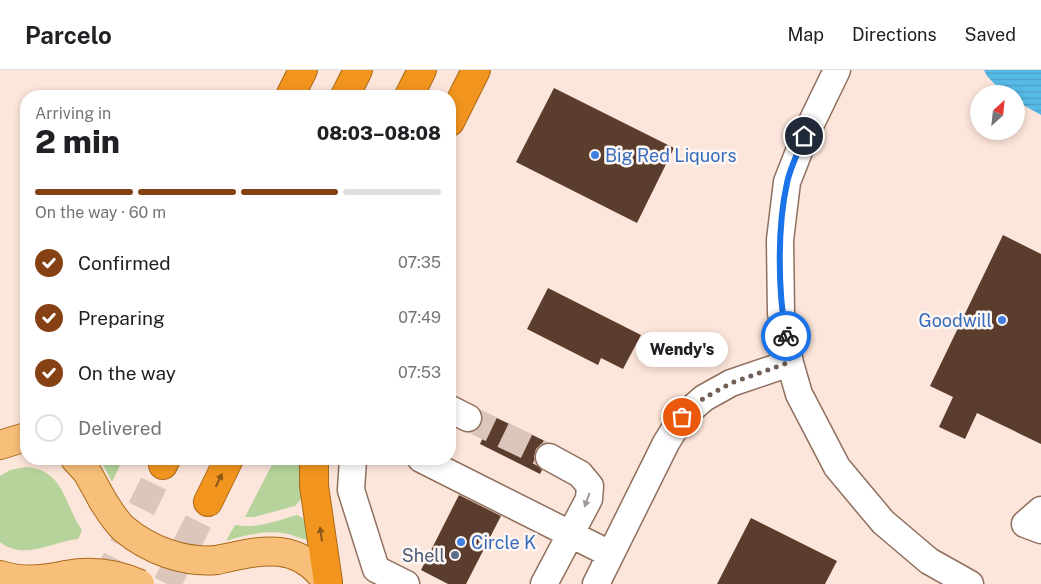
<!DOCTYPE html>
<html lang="en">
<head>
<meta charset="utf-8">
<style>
	:root { --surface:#fff; --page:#f6f6f6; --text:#202124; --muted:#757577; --line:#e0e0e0; --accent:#854114 }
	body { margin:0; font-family:"Public Sans",sans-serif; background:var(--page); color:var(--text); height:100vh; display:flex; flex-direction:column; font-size:19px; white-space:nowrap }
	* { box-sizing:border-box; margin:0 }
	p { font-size:16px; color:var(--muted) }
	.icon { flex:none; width:28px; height:28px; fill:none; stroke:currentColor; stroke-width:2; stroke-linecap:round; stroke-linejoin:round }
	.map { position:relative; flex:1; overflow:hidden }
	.side { position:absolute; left:20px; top:20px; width:436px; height:375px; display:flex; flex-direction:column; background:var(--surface); border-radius:20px; box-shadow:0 2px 8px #0003 }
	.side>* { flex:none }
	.needle { width:32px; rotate:27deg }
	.buttons { position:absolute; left:970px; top:15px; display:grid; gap:10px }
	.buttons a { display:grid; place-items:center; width:55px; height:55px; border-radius:50%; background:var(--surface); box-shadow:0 2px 8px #0003; font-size:25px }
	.pin { position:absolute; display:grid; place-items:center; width:42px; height:42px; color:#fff; margin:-21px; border:2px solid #fff; border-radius:50%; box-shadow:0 1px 5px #0007 }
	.courier { position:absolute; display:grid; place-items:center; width:50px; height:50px; margin:-25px; border:4px solid #1a73e8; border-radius:50%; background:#fff; color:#222; box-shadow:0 1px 6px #0007 }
	.bubble { position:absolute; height:35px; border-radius:18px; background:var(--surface); box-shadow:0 2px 8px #0003; font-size:16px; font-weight:800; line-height:35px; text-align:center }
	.overview em { font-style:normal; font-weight:800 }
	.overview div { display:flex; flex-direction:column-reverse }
	.overview { display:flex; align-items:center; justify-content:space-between; height:85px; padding:0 15px }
	h1 { font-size:32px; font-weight:800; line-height:38px }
	.bar { display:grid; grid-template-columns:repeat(4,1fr); gap:8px 5px; align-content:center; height:60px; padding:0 15px }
	.bar i { height:6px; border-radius:4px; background:var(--line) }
	.bar .active { background:var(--accent) }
	.bar p { grid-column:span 4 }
	ol { padding:0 15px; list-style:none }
	li { display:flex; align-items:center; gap:15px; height:55px }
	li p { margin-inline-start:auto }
	li .icon { padding:5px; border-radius:50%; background:var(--accent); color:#fff; stroke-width:4 }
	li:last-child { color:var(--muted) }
	li i { width:28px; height:28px; border:2px solid var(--line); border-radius:50% }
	header { display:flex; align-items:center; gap:30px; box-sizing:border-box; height:70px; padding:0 25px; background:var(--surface); border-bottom:1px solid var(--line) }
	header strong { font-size:24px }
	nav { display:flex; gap:28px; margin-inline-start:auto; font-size:18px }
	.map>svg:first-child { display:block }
	.green { fill:#b5d39a }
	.water { fill:url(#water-rules) }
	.building { fill:#5b3d2e }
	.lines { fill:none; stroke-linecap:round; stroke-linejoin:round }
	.minor-tunnel { stroke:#dcc6bc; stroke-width:26; stroke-dasharray:26 13; stroke-linecap:butt }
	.highway-tunnel { stroke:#dcc6bc; stroke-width:28; stroke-dasharray:28 14; stroke-linecap:butt }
	.minor-casing { stroke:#8f6f5e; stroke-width:29 }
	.major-casing { stroke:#aa691a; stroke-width:30 }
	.highway-casing { stroke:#aa691a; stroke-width:30 }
	.minor { stroke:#fff; stroke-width:26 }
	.major { stroke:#f7bf79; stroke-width:28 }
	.highway { stroke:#f2951f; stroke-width:28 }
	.major-bridge-casing { stroke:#aa691a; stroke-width:30; stroke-linecap:butt }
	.major-bridge { stroke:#f7bf79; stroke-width:28 }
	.oneway { fill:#8b5618 }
	.oneway2 { fill:#9c9794 }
	.done { stroke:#706057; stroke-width:5; stroke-dasharray:0 9 }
	.route { stroke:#1a73e8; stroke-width:6 }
	.shop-dot { fill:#3f7fe0; stroke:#fef6f2; stroke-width:2 }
	.service-dot { fill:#5c6f8a; stroke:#fef6f2; stroke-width:2 }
	.labels { text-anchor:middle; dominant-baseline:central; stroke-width:5; stroke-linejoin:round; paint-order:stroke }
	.shop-label { font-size:18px; fill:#366cbe; stroke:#fef6f2; text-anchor:start }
	.service-label { font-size:18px; fill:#4e5e75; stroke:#fef6f2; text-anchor:end }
</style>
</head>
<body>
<header>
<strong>Parcelo</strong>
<nav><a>Map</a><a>Directions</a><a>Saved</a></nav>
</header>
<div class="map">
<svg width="1041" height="514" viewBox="0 0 1041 514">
	<defs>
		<pattern id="water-rules" width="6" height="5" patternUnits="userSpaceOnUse" patternTransform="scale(1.25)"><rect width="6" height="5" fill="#57bbe8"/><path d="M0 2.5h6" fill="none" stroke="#4ca0c6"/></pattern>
	</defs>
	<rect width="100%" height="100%" fill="#fce5da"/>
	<path class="green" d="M100,389h23l-11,23z
		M275,389h25l2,39 -7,8 -41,11h-9z
		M26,397c39,3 38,38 56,63l-4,9c-27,3 -54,22 -78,3v-66l10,-6z
		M297,445l9,5 2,20c-6,-1 -13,-4 -19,-6 -22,-5 -42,1 -63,7l9,-16c22,4 41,-4 62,-10z"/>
	<path class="water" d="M984,0h57v45l-25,-14v-7h-12l-17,-18z"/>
	<path class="building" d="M554,18l120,60 -37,75 -121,-61z
		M1003,165l38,19v190l-64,-31 -12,26 -26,-12 14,-30 -23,-11z
		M548,218l93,47 -18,34 -22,-11 -3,7 -71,-36z
		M480,340l67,32 -6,2 -5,5 -2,8 2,7 6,6 -2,4 -60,-30 4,-9 -9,-4 7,-7 1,-7z
		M459,425l42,21 -35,68h-18l-27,-14z
		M751,448l86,43 -12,23h-108z"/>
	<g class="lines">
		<path class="minor-tunnel" d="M468,348l81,39"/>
		<path class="highway-tunnel" d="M104,514l59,-119
			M167,514l41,-82"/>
		<g class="minor-casing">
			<path id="minor" d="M837,0l-32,66 -18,46 -7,58 1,73 9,50 9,31 38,73 46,55 46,39 41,23
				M450,339l18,9
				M353,389l-2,31 25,79 30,15
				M421,389l189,95
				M1041,440l-16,14 16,6
				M544,514l45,-85 1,-13 -10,-12 -31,-17
				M596,514l70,-141 16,-26 22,-19 27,-15 59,-20"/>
		</g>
		<g class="major-casing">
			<path id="major" d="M0,375l26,-8
				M75,389l12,13 16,29
				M217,490c44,-10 82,-20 111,24
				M0,505c23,7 43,5 66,0"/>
		</g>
		<g class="highway-casing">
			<path id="highway" d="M290,26l13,-26
				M345,26l13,-26
				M409,26l13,-26
				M450,52l26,-52
				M314,389v27l14,96
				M163,395l3,-6
				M208,432l21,-43"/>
		</g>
		<use href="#minor" class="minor"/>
		<use href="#major" class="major"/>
		<use href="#highway" class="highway"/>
		<g class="major-bridge-casing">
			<path id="major-bridge" d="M103,431c6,9 12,20 21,28 25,21 60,34 93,31
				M66,505c26,-5 49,-2 74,9"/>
		</g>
		<use href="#major-bridge" class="major-bridge"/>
	</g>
	<defs><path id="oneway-solid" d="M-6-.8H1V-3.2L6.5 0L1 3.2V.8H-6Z" transform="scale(1.25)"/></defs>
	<g class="oneway">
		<use href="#oneway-solid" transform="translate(219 410) rotate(-64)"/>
		<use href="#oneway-solid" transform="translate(321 464) rotate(-98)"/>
	</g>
	<use class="oneway2" href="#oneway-solid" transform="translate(587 430) rotate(110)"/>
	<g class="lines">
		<path class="done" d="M682,347l22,-19 27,-15 59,-21 -4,-26"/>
		<path class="route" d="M786,266c-8,-45 -9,-108 1,-153 3,-16 12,-31 17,-47"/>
	</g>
	<g class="shop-dot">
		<circle cx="595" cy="85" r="5"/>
		<circle cx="1002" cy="250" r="5"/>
		<circle cx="461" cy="472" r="5"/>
	</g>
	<circle class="service-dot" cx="455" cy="485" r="5"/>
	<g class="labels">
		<g class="shop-label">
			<text x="605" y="85">Big Red Liquors</text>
			<text x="992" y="250" text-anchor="end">Goodwill</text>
			<text x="471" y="472">Circle K</text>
		</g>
		<g class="service-label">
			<text x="445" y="485">Shell</text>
		</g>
	</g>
</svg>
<div class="buttons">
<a><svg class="needle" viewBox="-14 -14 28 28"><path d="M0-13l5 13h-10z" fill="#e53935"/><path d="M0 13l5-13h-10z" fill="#757577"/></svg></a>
</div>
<div class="pin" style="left:682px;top:347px;background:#ea580c"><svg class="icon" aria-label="bag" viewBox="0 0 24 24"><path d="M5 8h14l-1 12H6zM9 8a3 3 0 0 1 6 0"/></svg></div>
<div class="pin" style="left:804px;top:66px;background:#1f2937"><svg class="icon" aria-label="home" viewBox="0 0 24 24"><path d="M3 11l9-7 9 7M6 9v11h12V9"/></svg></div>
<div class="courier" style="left:786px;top:266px"><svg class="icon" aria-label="bike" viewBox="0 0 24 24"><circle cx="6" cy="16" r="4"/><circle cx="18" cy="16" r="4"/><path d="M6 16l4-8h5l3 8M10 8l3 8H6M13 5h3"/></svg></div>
<div class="bubble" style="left:636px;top:262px;width:92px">Wendy's</div>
<section class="side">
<div class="overview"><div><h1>2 min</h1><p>Arriving in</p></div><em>08:03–08:08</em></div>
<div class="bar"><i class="active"></i><i class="active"></i><i class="active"></i><i></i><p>On the way · 60 m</p></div>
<ol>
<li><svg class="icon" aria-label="check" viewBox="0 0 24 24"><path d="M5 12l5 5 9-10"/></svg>Confirmed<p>07:35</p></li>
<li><svg class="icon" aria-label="check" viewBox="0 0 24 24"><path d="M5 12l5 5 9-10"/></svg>Preparing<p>07:49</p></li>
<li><svg class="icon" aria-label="check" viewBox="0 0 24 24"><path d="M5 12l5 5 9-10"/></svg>On the way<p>07:53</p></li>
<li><i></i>Delivered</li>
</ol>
</section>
</div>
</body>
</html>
